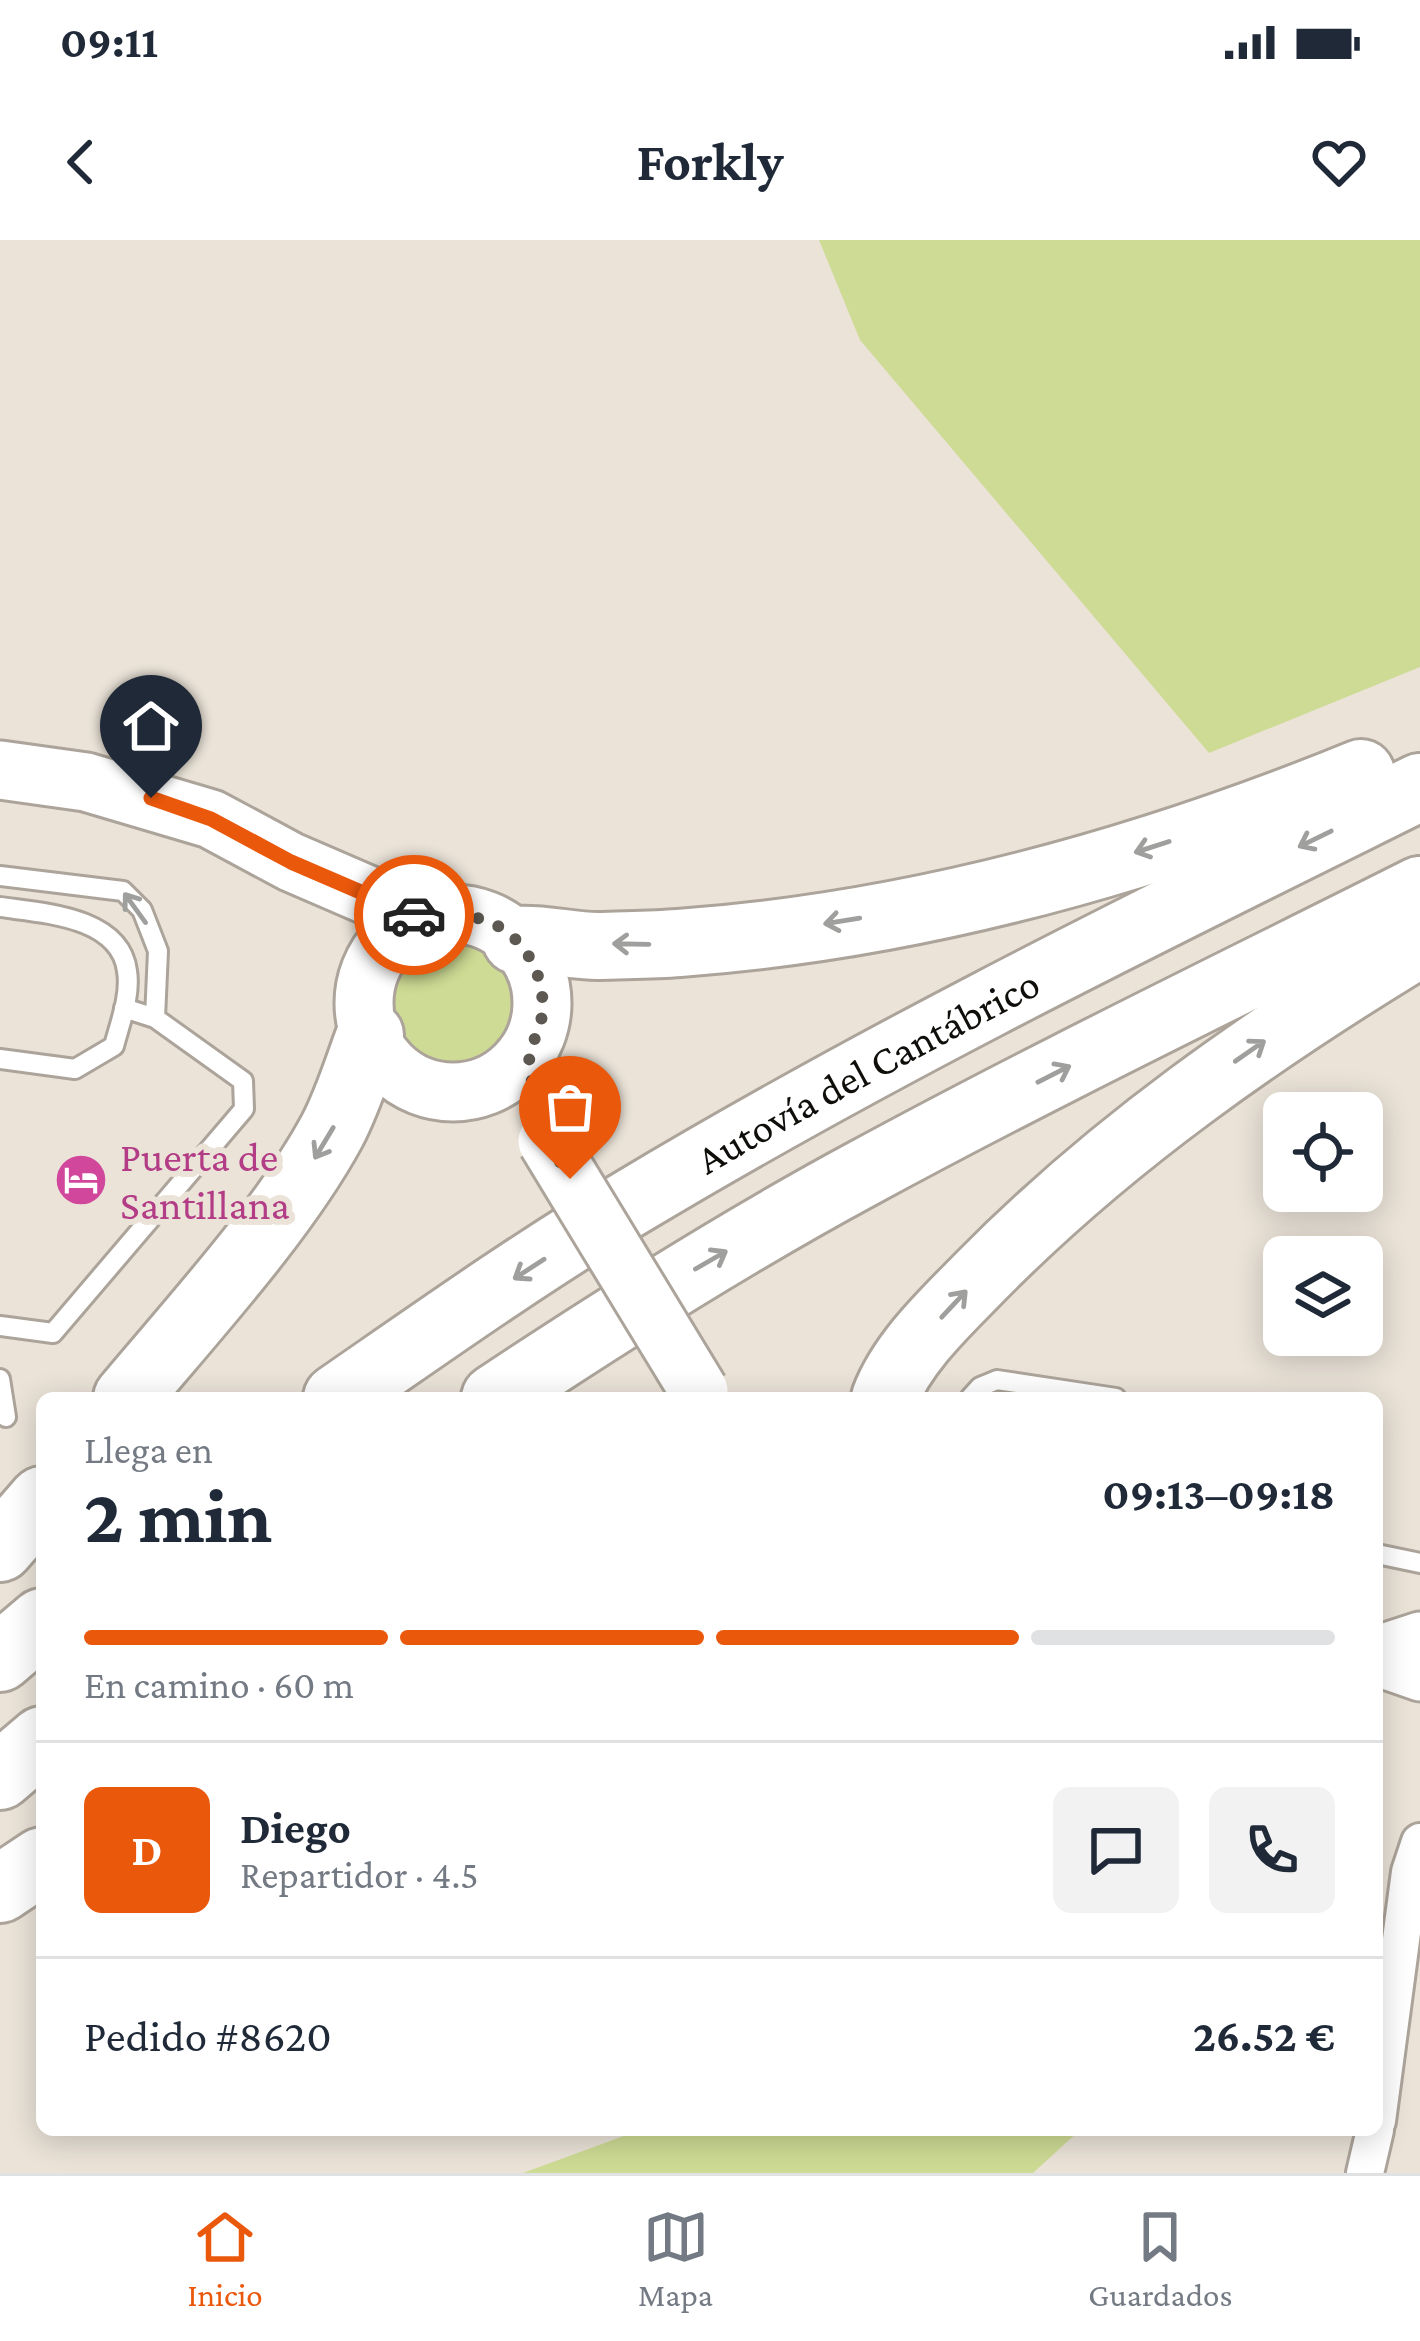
<!DOCTYPE html>
<html lang="es">
<head>
<meta charset="utf-8">
<style>
	:root { --surface:#fff; --page:#f2f2f3; --text:#1f2937; --muted:#747a83; --line:#e0e1e3; --accent:#ea580c }
	body { margin:0; font-family:"Crimson Pro",serif; background:var(--page); color:var(--text); height:100vh; display:flex; flex-direction:column; font-size:45px; white-space:nowrap }
	* { box-sizing:border-box; margin:0 }
	p { font-size:39px; color:var(--muted) }
	.icon { flex:none; width:66px; height:66px; fill:none; stroke:currentColor; stroke-width:2; stroke-linecap:round; stroke-linejoin:round }
	.map { position:relative; flex:1; overflow:hidden }
	.panel { position:absolute; left:36px; top:1152px; width:1347px; height:744px; display:flex; flex-direction:column; background:var(--surface); border-radius:18px; box-shadow:0 6px 30px #0003 }
	.panel>* { flex:none }
	.tools { position:absolute; left:1263px; top:852px; display:grid; gap:24px }
	.tools a { display:grid; place-items:center; width:120px; height:120px; border-radius:18px; background:var(--surface); box-shadow:0 6px 30px #0003; font-size:60px }
	.pin { position:absolute; display:grid; place-items:center; width:102px; height:102px; color:#fff; margin:-123px -51px; border-radius:50% 50% 50% 0; rotate:-45deg; box-shadow:0 0 12px #0007 }
	.pin .icon { rotate:45deg }
	.courier { position:absolute; display:grid; place-items:center; width:120px; height:120px; margin:-60px; border:9px solid #ea580c; border-radius:50%; background:#fff; color:#222; box-shadow:0 3px 15px #0007 }
	.headline em { font-style:normal; font-weight:700 }
	.headline div { display:flex; flex-direction:column-reverse }
	.headline { display:flex; align-items:center; justify-content:space-between; height:204px; padding:0 48px }
	h1 { font-size:78px; font-weight:700; line-height:90px }
	.bar { display:grid; grid-template-columns:repeat(4,1fr); gap:18px 12px; align-content:center; height:144px; padding:0 48px }
	.bar i { height:15px; border-radius:9px; background:var(--line) }
	.bar .current { background:var(--accent) }
	.bar p { grid-column:span 4 }
	.line { display:flex; align-items:center; gap:30px; padding:0 48px; border-top:3px solid var(--line) }
	.line div { flex:1 }
	.round { display:grid; place-items:center; flex:none; width:126px; height:126px; border-radius:18px; background:var(--page) }
	.status { display:flex; justify-content:space-between; align-items:center; height:84px; padding:0 60px; background:var(--surface); direction:ltr }
	.status svg { height:33px; fill:currentColor }
	header { display:flex; justify-content:space-between; align-items:center; height:156px; padding:0 48px; background:var(--surface); font-size:54px; font-weight:700 }
	.dock { display:flex; justify-content:space-around; align-items:center; height:168px; border-top:3px solid var(--line); background:var(--surface); font-size:33px; color:var(--muted) }
	.dock a { display:grid; justify-items:center; gap:6px }
	.dock .current { color:var(--accent) }
	.map>svg:first-child { display:block }
	.green { fill:#cedb94 }
	.lines { fill:none; stroke-linecap:round; stroke-linejoin:round }
	.service-casing { stroke:#aca49a; stroke-width:24 }
	.minor-casing { stroke:#aca49a; stroke-width:42 }
	.tertiary-casing { stroke:#aca49a; stroke-width:51 }
	.primary-casing { stroke:#aca49a; stroke-width:63 }
	.motorway-casing { stroke:#aca49a; stroke-width:72 }
	.service { stroke:#fff; stroke-width:18 }
	.minor { stroke:#fff; stroke-width:36 }
	.tertiary { stroke:#fff; stroke-width:45 }
	.primary { stroke:#fff; stroke-width:57 }
	.motorway { stroke:#fff; stroke-width:66 }
	.primary-bridge-casing { stroke:#aca49a; stroke-width:63; stroke-linecap:butt }
	.primary-bridge { stroke:#fff; stroke-width:57 }
	.oneway { stroke:#9f9f9d }
	.done { stroke:#5d5952; stroke-width:12; stroke-dasharray:0 21.6 }
	.route { stroke:#ea580c; stroke-width:15 }
	.labels { text-anchor:middle; dominant-baseline:central; stroke-width:12; stroke-linejoin:round; paint-order:stroke }
	.street-label { font-size:42px; fill:#100e0a; stroke:#ebe3d8 }
	.hotel-label { font-size:42px; fill:#b23c85; stroke:#ebe3d8; text-anchor:start }
</style>
</head>
<body>
<div class="status"><b>09:11</b><svg viewBox="0 0 49 12"><path d="M0 12V9h3v3zM5 12V6h3v6zM10 12V3h3v9zM15 12V0h3v12zM26 1h20v11H26zM47 4h2v5h-2z"/></svg></div>
<header><svg class="icon" aria-label="back" viewBox="0 0 24 24"><path d="M15 5l-7 7 7 7"/></svg>Forkly<svg class="icon" aria-label="heart" viewBox="0 0 24 24"><path d="M12 20l-8-8c-3-5 5-10 8-4 3-6 11-1 8 4z"/></svg></header>
<div class="map">
<svg width="1420" height="1933" viewBox="0 0 1420 1933">
	<rect width="100%" height="100%" fill="#ebe3d8"/>
	<path class="green" d="M819,0h601v427l-211,86 -349,-413z
		M393 764a62 62 0 1 1 124 0a62 62 0 1 1-124 0Z
		M640,1890h440l-47,43h-510z"/>
	<g class="lines">
		<g class="service-casing">
			<path id="service" d="M0,636l123,15 19,19 16,41 -3,67
				M0,667c41,6 120,9 127,64 4,24 -7,52 -13,75l-39,23 -75,-10
				M0,1086l53,7 191,-224 -1,-28 -88,-63 -31,-10
				M0,1139l6,38
				M970,1158l10,-11 17,-7 119,18
				M1377,1314l43,9"/>
		</g>
		<g class="minor-casing">
			<path id="minor" d="M1377,1881l33,-249 10,-30
				M1365,1933l10,-43"/>
		</g>
		<g class="tertiary-casing">
			<path id="tertiary" d="M1377,1409l43,-14
				M1377,1423l43,15"/>
		</g>
		<g class="primary-casing">
			<path id="primary" d="M0,530l86,12 125,37 80,43 132,57
				M364 763a89 89 0 1 1 178 0a89 89 0 1 1-178 0Z"/>
		</g>
		<g class="motorway-casing">
			<g id="motorway">
				<path d="M516,700c28,-2 54,6 82,6 26,-1 55,-1 81,-3 233,-17 467,-82 682,-170"/>
				<path d="M127,1158c66,-79 157,-178 205,-267 16,-30 26,-64 38,-96"/>
				<path id="s1" d="M337,1158c97,-67 194,-136 295,-196 255,-153 522,-283 788,-415"/>
				<path d="M495,1158c119,-79 239,-155 365,-223 184,-100 373,-191 560,-285"/>
				<path d="M885,1158c18,-47 62,-87 96,-122 131,-133 281,-237 439,-333"/>
				<path d="M0,1308l42,-48"/>
				<path d="M0,1418l42,-36"/>
				<path d="M0,1536l42,-36"/>
				<path d="M0,1649l42,-28"/>
			</g>
		</g>
		<use href="#service" class="service"/>
		<use href="#minor" class="minor"/>
		<use href="#tertiary" class="tertiary"/>
		<use href="#primary" class="primary"/>
		<use href="#motorway" class="motorway"/>
		<g class="primary-bridge-casing">
			<path id="primary-bridge" d="M547,901l152,250"/>
		</g>
		<use href="#primary-bridge" class="primary-bridge"/>
	</g>
	<defs><path id="oneway-shaft" d="M-6 0H5M1.5-3L5.5 0L1.5 3" fill="none" stroke-width="1.6" stroke-linecap="round" stroke-linejoin="round" transform="scale(3)"/></defs>
	<g class="oneway">
		<use href="#oneway-shaft" transform="translate(1315 599) rotate(154)"/>
		<use href="#oneway-shaft" transform="translate(1152 607) rotate(162)"/>
		<use href="#oneway-shaft" transform="translate(135 668) rotate(-126)"/>
		<use href="#oneway-shaft" transform="translate(842 681) rotate(171)"/>
		<use href="#oneway-shaft" transform="translate(631 704) rotate(-179)"/>
		<use href="#oneway-shaft" transform="translate(1250 811) rotate(-35)"/>
		<use href="#oneway-shaft" transform="translate(1054 834) rotate(-27)"/>
		<use href="#oneway-shaft" transform="translate(324 903) rotate(121)"/>
		<use href="#oneway-shaft" transform="translate(711 1020) rotate(-30)"/>
		<use href="#oneway-shaft" transform="translate(529 1029) rotate(147)"/>
		<use href="#oneway-shaft" transform="translate(954 1064) rotate(-47)"/>
	</g>
	<g class="lines">
		<path class="done" d="M414,675c22,10 49,-8 82,10 36,19 55,65 43,104 -3,10 -10,17 -10,26 2,44 18,88 41,124"/>
		<path class="route" d="M151,558l60,21 80,43 123,53"/>
	</g>
	<defs>
		<g id="hotel-disc" transform="scale(2.7)"><circle r="9.5" fill="#d1479c" stroke="#ebe3d8"/><path d="M-6-4.5h1.5V1H6V5H4.5V3h-9V5H-6ZM-4 0a1.8 1.8 0 1 1 3.6 0ZM.5 0V-2.5h3Q6-2.5 6 0Z" fill="#fff"/></g>
	</defs>
	<g fill-rule="evenodd">
		<use href="#hotel-disc" x="81" y="940"/>
	</g>
	<g class="labels">
		<g class="street-label">
			<text stroke="none"><textPath href="#s1" startOffset="624">Autovía del Cantábrico</textPath></text>
		</g>
		<g class="hotel-label">
			<text x="120" y="916">Puerta de<tspan x="120" dy="48">Santillana</tspan></text>
		</g>
	</g>
</svg>
<div class="tools">
<a><svg class="icon" aria-label="locate" viewBox="0 0 24 24"><circle cx="12" cy="12" r="6"/><path d="M12 2v4M12 18v4M2 12h4M18 12h4"/></svg></a>
<a><svg class="icon" aria-label="layers" viewBox="0 0 24 24"><path d="M12 4l9 5-9 5-9-5zM3 14l9 5 9-5"/></svg></a>
</div>
<div class="pin" style="left:570px;top:939px;background:#ea580c"><svg class="icon" aria-label="bag" viewBox="0 0 24 24"><path d="M5 8h14l-1 12H6zM9 8a3 3 0 0 1 6 0"/></svg></div>
<div class="pin" style="left:151px;top:558px;background:#1f2937"><svg class="icon" aria-label="home" viewBox="0 0 24 24"><path d="M3 11l9-7 9 7M6 9v11h12V9"/></svg></div>
<div class="courier" style="left:414px;top:675px"><svg class="icon" aria-label="car" viewBox="0 0 24 24"><path d="M5 17H2v-5l4-1 3-4h7l3 4 3 1v5h-3M9 17h6M6 11h13"/><circle cx="7" cy="17" r="2"/><circle cx="17" cy="17" r="2"/></svg></div>
<section class="panel">
<div class="headline"><div><h1>2 min</h1><p>Llega en</p></div><em>09:13–09:18</em></div>
<div class="bar"><i class="current"></i><i class="current"></i><i class="current"></i><i></i><p>En camino · 60 m</p></div>
<div class="line" style="height:216px"><b class="round" style="background:var(--accent);color:#fff">D</b><div><b>Diego</b><p>Repartidor · 4.5</p></div><a class="round"><svg class="icon" aria-label="chat" viewBox="0 0 24 24"><path d="M4 5h16v11H9l-5 4z"/></svg></a><a class="round"><svg class="icon" aria-label="phone" viewBox="0 0 24 24"><path d="M5 4h4l2 5-3 2q2 4 5 5l2-3 5 2v4C11 20 4 13 5 4z"/></svg></a></div>
<div class="line" style="height:156px"><div>Pedido #8620</div><b>26.52 €</b></div>
</section>
</div>
<nav class="dock">
<a class="current"><svg class="icon" aria-label="home" viewBox="0 0 24 24"><path d="M3 11l9-7 9 7M6 9v11h12V9"/></svg>Inicio</a>
<a><svg class="icon" aria-label="map" viewBox="0 0 24 24"><path d="M3 6l6-2 6 2 6-2v14l-6 2-6-2-6 2zM9 4v14M15 6v14"/></svg>Mapa</a>
<a><svg class="icon" aria-label="saved" viewBox="0 0 24 24"><path d="M7 4h10v16l-5-4-5 4z"/></svg>Guardados</a>
</nav>
</body>
</html>
